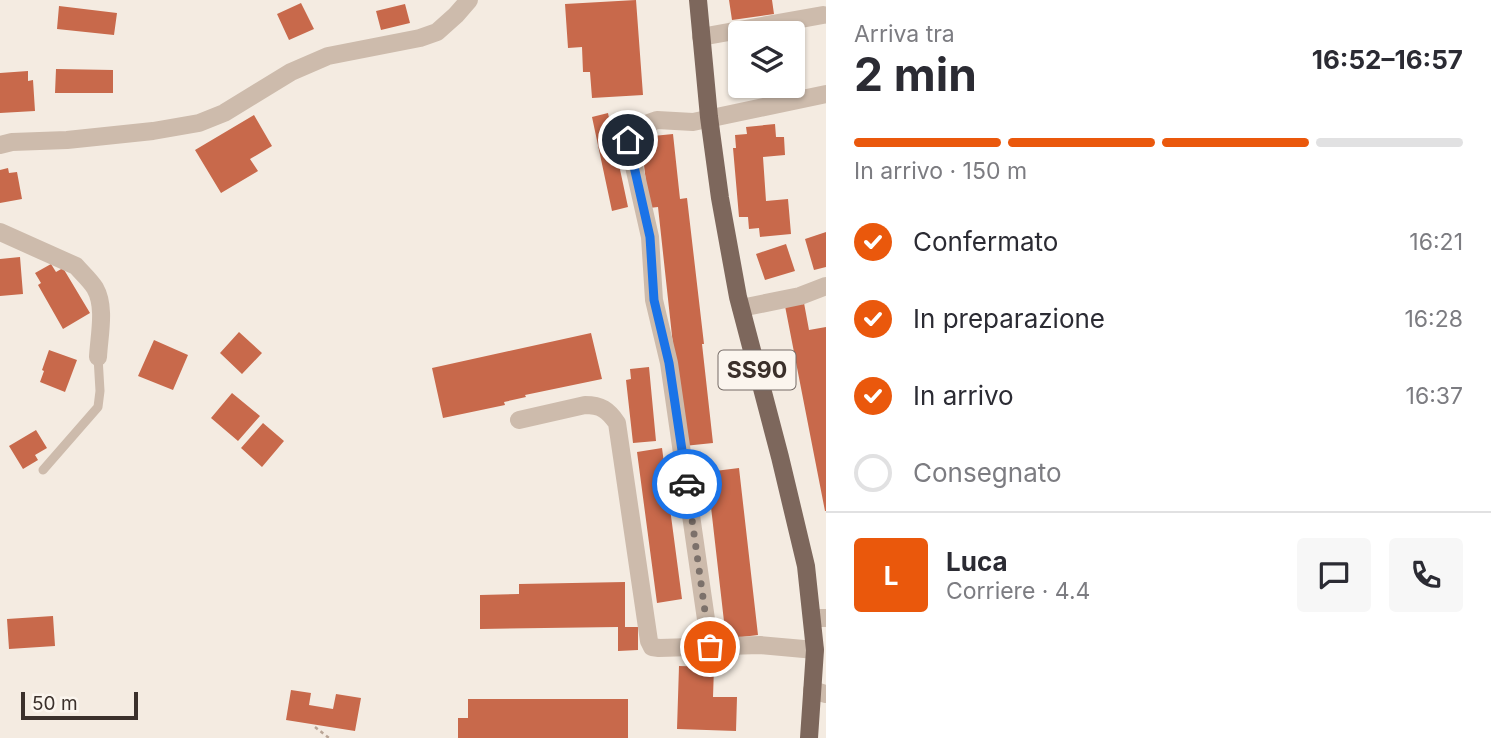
<!DOCTYPE html>
<html lang="it">
<head>
<meta charset="utf-8">
<style>
	:root { --surface:#fff; --page:#f7f7f7; --text:#2b2b33; --muted:#7c7c81; --line:#e1e1e2; --accent:#ea580c }
	body { margin:0; font-family:Inter,sans-serif; background:var(--page); color:var(--text); height:100vh; display:flex; flex-direction:column; font-size:26px; white-space:nowrap }
	* { box-sizing:border-box; margin:0 }
	p { font-size:23px; color:var(--muted) }
	.icon { flex:none; width:38px; height:38px; fill:none; stroke:currentColor; stroke-width:2; stroke-linecap:round; stroke-linejoin:round }
	.map { position:relative; flex:1; overflow:hidden }
	.drawer { display:flex; flex-direction:column; background:var(--surface); width:665px }
	.drawer>* { flex:none }
	.fabs { position:absolute; left:728px; top:21px; display:grid; gap:14px }
	.fabs a { display:grid; place-items:center; width:77px; height:77px; border-radius:7px; background:var(--surface); box-shadow:0 2px 5px #0004; font-size:35px }
	.scale { position:absolute; left:21px; bottom:18px; width:117px; box-sizing:border-box; padding-left:7px; border:4px solid #3b302b; border-top:0; font-size:19px; line-height:24px; white-space:nowrap; color:#3b302b; -webkit-text-stroke:5px #fbf5ee; paint-order:stroke }
	.pin { position:absolute; display:grid; place-items:center; width:60px; height:60px; color:#fff; margin:-30px; border:4px solid #fff; border-radius:50%; box-shadow:0 2px 7px #0007 }
	.courier { position:absolute; display:grid; place-items:center; width:70px; height:70px; margin:-35px; border:5px solid #1a73e8; border-radius:50%; background:#fff; color:#222; box-shadow:0 2px 9px #0007 }
	.head em { font-style:normal; font-weight:700 }
	.head div { display:flex; flex-direction:column-reverse }
	.head { display:flex; align-items:center; justify-content:space-between; height:119px; padding:0 28px }
	h1 { font-size:46px; font-weight:700; line-height:52px }
	.bar { display:grid; grid-template-columns:repeat(4,1fr); gap:10px 7px; align-content:center; height:84px; padding:0 28px }
	.bar i { height:9px; border-radius:5px; background:var(--line) }
	.bar .selected { background:var(--accent) }
	.bar p { grid-column:span 4 }
	.line { display:flex; align-items:center; gap:18px; padding:0 28px; border-top:2px solid var(--line) }
	.line div { flex:1 }
	.round { display:grid; place-items:center; flex:none; width:74px; height:74px; border-radius:7px; background:var(--page) }
	ol { padding:0 28px; list-style:none }
	li { display:flex; align-items:center; gap:21px; height:77px }
	li p { margin-inline-start:auto }
	li .icon { padding:7px; border-radius:50%; background:var(--accent); color:#fff; stroke-width:4 }
	li:last-child { color:var(--muted) }
	li i { width:38px; height:38px; border:4px solid var(--line); border-radius:50% }
	main { display:flex; flex:1; min-height:0 }
	.map>svg:first-child { display:block }
	.building { fill:#c8694b }
	.lines { fill:none; stroke-linecap:round; stroke-linejoin:round }
	.path { stroke:#b9a596; stroke-width:2.5; stroke-dasharray:3.5 3.5; stroke-linecap:butt }
	.service { stroke:#cdbbac; stroke-width:9 }
	.minor { stroke:#cdbbac; stroke-width:18 }
	.primary { stroke:#7d675c; stroke-width:18 }
	.done { stroke:#7c716b; stroke-width:7; stroke-dasharray:0 12.6 }
	.route { stroke:#1a73e8; stroke-width:9 }
	.labels { text-anchor:middle; dominant-baseline:central; stroke-width:6; stroke-linejoin:round; paint-order:stroke }
	.shield { fill:#fbf5ee; stroke:#756b66; stroke-width:2 }
	.shield-label { font-size:23px; font-weight:bold; fill:#3b302b }
</style>
</head>
<body>
<main>
<div class="map">
<svg width="826" height="738" viewBox="0 0 826 738">
	<rect width="100%" height="100%" fill="#f4ebe1"/>
	<path class="building" d="M636,0l7,95 -51,3 -2,-26h-7l-1,-25 -14,1 -3,-44z
		M729,0h43l2,14 -42,6z
		M301,3l13,26 -25,11 -12,-26z
		M405,4l5,19 -29,7 -5,-19z
		M59,6l58,7 -3,22 -57,-6z
		M56,69l57,1v23h-58z
		M28,71v10l5,-1 2,31 -35,2v-40z
		M747,86h44l1,5 -43,7z
		M608,113l20,94 -16,4 -20,-94z
		M254,115l18,31 -22,13 8,12 -37,22 -26,-43z
		M775,124l1,13h8l1,18 -22,2 3,44 22,-2 3,35 -31,3 -1,-9 -10,1 -1,-12h-9l-6,-69h3l-1,-13 12,-1 -1,-7z
		M673,134l7,65 7,-1 17,146h-2l11,99 -29,3 -26,-239 -9,1 -7,-60 12,-1 -1,-11z
		M8,168l1,5 8,-1 5,27 -22,4v-33z
		M826,232v35l-12,3 -9,-31z
		M786,244l9,27 -30,9 -9,-26z
		M20,257l3,37 -23,2v-37z
		M51,264l5,8 7,-4 27,45 -27,16 -25,-44 3,-2 -6,-10z
		M804,303l5,27 17,-3v184h-1l-40,-205z
		M239,332l23,21 -20,21 -22,-21z
		M591,333l11,46 -77,16 1,2 -22,5 1,3 -62,13 -11,-50z
		M154,340l34,15 -15,35 -35,-14z
		M49,350l28,10 -12,32 -25,-10 4,-11 -2,-1z
		M649,367l7,74 -23,2 -7,-63 5,-1 -1,-10z
		M232,393l28,23 -22,25 -27,-23z
		M263,423l21,18 -22,26 -21,-19z
		M36,430l11,18 -12,7 3,5 -15,9 -14,-23z
		M662,448l20,151 -25,4 -20,-151z
		M739,468l19,167 -32,4 -19,-167z
		M625,582v45h13v23l-20,1v-24l-138,2v-34l39,-1v-10z
		M53,616l2,30 -46,3 -2,-30z
		M679,666l35,1 -1,30h24l-1,34 -59,-2z
		M291,690l20,3 -2,12 24,4 3,-15 25,4 -6,33 -69,-11z
		M468,699h160v39h-170v-20h10z"/>
	<g class="lines">
		<path class="path" d="M315,727l14,11"/>
		<path class="service" d="M43,470l55,-63 2,-16 -2,-34"/>
		<path class="minor" d="M701,37l122,-22
			M0,145l12,-3 55,-2 86,-9 46,-8 25,-10 67,-41 37,-16 92,-18 17,-6 19,-17 13,-15
			M0,232l76,34c6,7 14,14 19,22 11,19 4,48 3,69
			M741,308l59,-12 26,-10
			M519,420l66,-15c16,0 23,5 32,18l32,218 3,6 7,1 101,-3 55,5
			M812,618h14
			M710,647l-41,-284 -15,-63 -4,-63 -22,-97 15,-15 14,-5 36,2 133,-28
			M812,690l14,4"/>
		<path class="primary" d="M698,0l11,117 11,81 18,99 42,160 26,109 9,84 -6,88"/>
	</g>
	<g class="lines">
		<path class="done" d="M687,484l23,163"/>
		<path class="route" d="M628,140l22,97 4,63 15,63 18,121"/>
	</g>
	<g class="labels">
		<rect class="shield" x="718.5" y="350.5" width="77" height="39" rx="5"/>
		<g class="shield-label">
			<text x="757" y="370">SS90</text>
		</g>
	</g>
</svg>
<div class="fabs">
<a><svg class="icon" aria-label="layers" viewBox="0 0 24 24"><path d="M12 4l9 5-9 5-9-5zM3 14l9 5 9-5"/></svg></a>
</div>
<div class="scale">50 m</div>
<div class="pin" style="left:710px;top:647px;background:#ea580c"><svg class="icon" aria-label="bag" viewBox="0 0 24 24"><path d="M5 8h14l-1 12H6zM9 8a3 3 0 0 1 6 0"/></svg></div>
<div class="pin" style="left:628px;top:140px;background:#1f2937"><svg class="icon" aria-label="home" viewBox="0 0 24 24"><path d="M3 11l9-7 9 7M6 9v11h12V9"/></svg></div>
<div class="courier" style="left:687px;top:484px"><svg class="icon" aria-label="car" viewBox="0 0 24 24"><path d="M5 17H2v-5l4-1 3-4h7l3 4 3 1v5h-3M9 17h6M6 11h13"/><circle cx="7" cy="17" r="2"/><circle cx="17" cy="17" r="2"/></svg></div>
</div>
<section class="drawer">
<div class="head"><div><h1>2 min</h1><p>Arriva tra</p></div><em>16:52–16:57</em></div>
<div class="bar"><i class="selected"></i><i class="selected"></i><i class="selected"></i><i></i><p>In arrivo · 150 m</p></div>
<ol>
<li><svg class="icon" aria-label="check" viewBox="0 0 24 24"><path d="M5 12l5 5 9-10"/></svg>Confermato<p>16:21</p></li>
<li><svg class="icon" aria-label="check" viewBox="0 0 24 24"><path d="M5 12l5 5 9-10"/></svg>In preparazione<p>16:28</p></li>
<li><svg class="icon" aria-label="check" viewBox="0 0 24 24"><path d="M5 12l5 5 9-10"/></svg>In arrivo<p>16:37</p></li>
<li><i></i>Consegnato</li>
</ol>
<div class="line" style="height:126px"><b class="round" style="background:var(--accent);color:#fff">L</b><div><b>Luca</b><p>Corriere · 4.4</p></div><a class="round"><svg class="icon" aria-label="chat" viewBox="0 0 24 24"><path d="M4 5h16v11H9l-5 4z"/></svg></a><a class="round"><svg class="icon" aria-label="phone" viewBox="0 0 24 24"><path d="M5 4h4l2 5-3 2q2 4 5 5l2-3 5 2v4C11 20 4 13 5 4z"/></svg></a></div>
</section>
</main>
</body>
</html>
